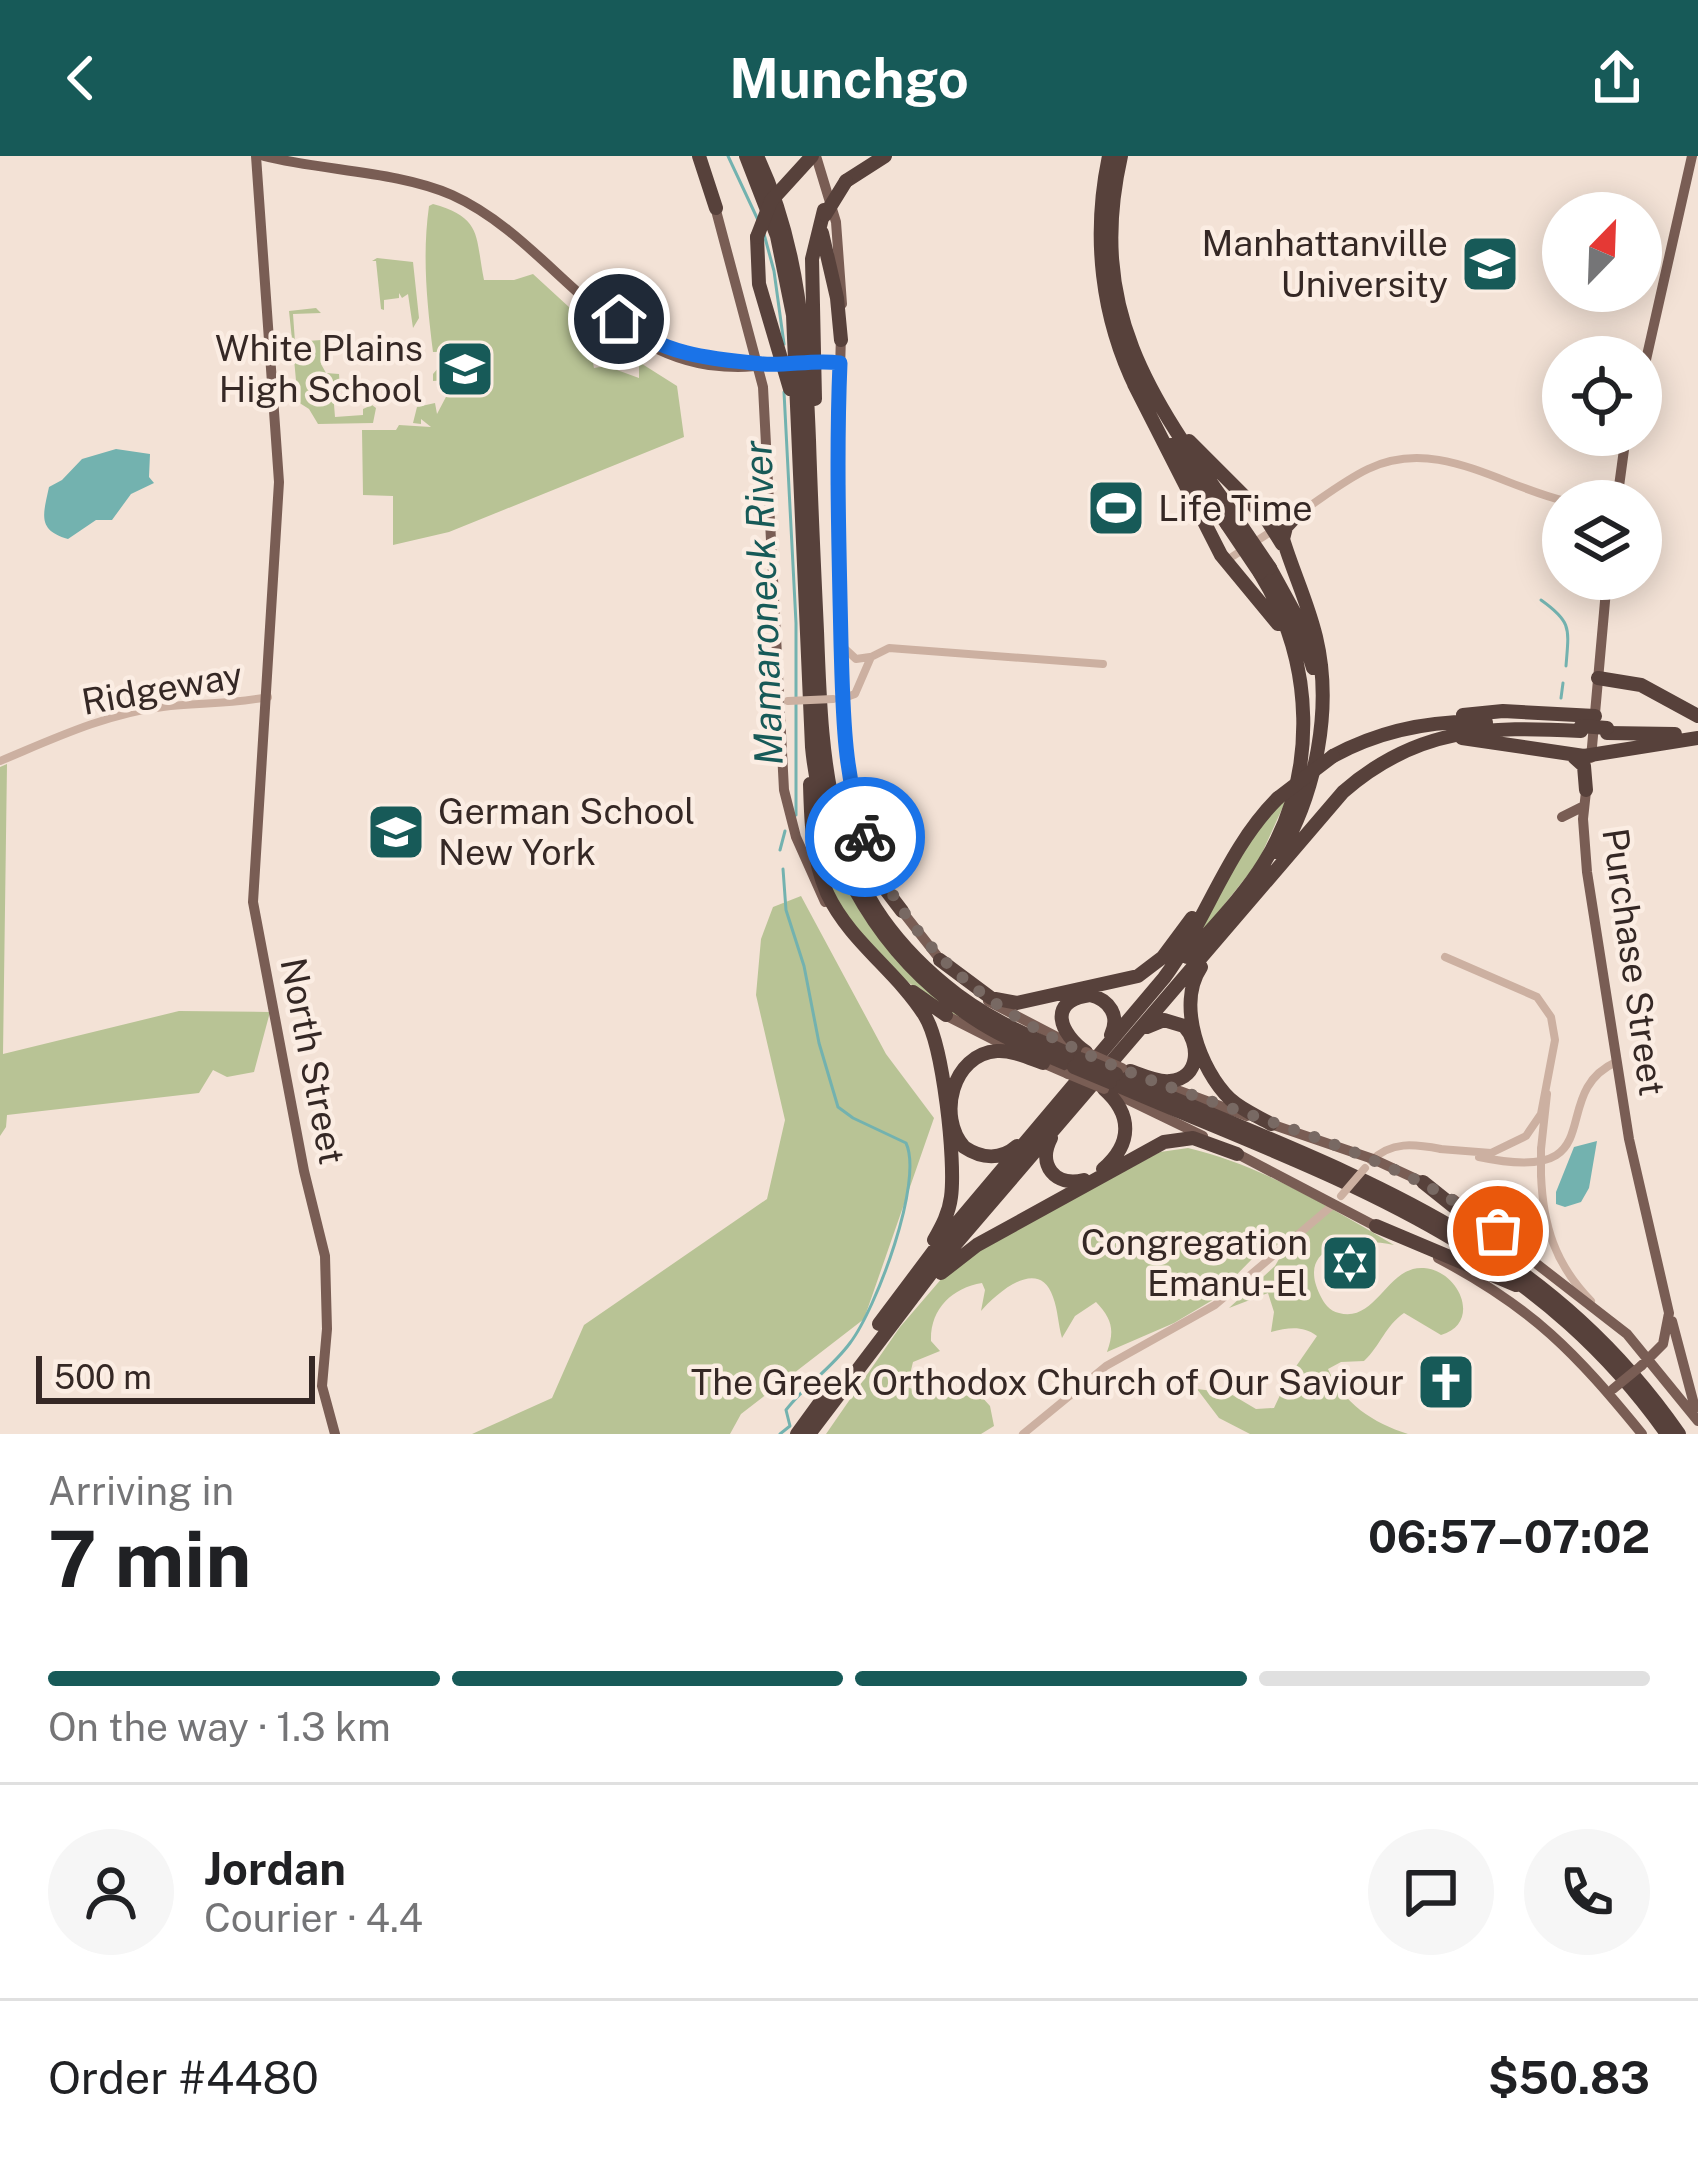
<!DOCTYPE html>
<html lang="en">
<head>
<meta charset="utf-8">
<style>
	:root { --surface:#fff; --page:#f6f6f6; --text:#202124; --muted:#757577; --line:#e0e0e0; --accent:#175a58 }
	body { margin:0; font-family:"Public Sans",sans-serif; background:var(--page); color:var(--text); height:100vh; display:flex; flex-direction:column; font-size:45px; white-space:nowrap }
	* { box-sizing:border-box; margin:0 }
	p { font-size:39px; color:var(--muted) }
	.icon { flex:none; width:66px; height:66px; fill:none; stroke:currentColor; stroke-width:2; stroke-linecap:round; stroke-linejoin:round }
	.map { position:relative; height:1278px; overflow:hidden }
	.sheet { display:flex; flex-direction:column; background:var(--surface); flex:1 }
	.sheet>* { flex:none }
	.needle { width:78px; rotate:23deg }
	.controls { position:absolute; left:1542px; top:36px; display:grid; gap:24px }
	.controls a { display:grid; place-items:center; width:120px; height:120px; border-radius:50%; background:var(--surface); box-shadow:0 6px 30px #0003; font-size:60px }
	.scale { position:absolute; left:36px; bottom:30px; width:279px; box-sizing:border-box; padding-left:12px; border:6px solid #352825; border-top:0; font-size:33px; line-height:42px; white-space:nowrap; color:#352825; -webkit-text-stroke:9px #fbede3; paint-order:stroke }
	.pin { position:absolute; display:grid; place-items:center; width:102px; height:102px; color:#fff; margin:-51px; border:6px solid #fff; border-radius:50%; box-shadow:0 3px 12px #0007 }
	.courier { position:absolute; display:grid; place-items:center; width:120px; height:120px; margin:-60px; border:9px solid #1a73e8; border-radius:50%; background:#fff; color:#222; box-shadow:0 3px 15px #0007 }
	.summary em { font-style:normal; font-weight:700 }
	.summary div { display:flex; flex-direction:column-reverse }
	.summary { display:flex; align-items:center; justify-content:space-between; height:204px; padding:0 48px }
	h1 { font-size:78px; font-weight:700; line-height:90px }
	.bar { display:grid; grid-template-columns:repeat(4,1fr); gap:18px 12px; align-content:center; height:144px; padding:0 48px }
	.bar i { height:15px; border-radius:9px; background:var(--line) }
	.bar .selected { background:var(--accent) }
	.bar p { grid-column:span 4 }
	.line { display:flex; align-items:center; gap:30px; padding:0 48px; border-top:3px solid var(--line) }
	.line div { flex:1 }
	.round { display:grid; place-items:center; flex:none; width:126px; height:126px; border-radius:63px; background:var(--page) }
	header { display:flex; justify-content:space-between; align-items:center; height:156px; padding:0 48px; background:var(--accent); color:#fff; font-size:54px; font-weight:700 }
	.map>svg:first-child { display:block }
	.green { fill:#b8c395 }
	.water { fill:#73b2af }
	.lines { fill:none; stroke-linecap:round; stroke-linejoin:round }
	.stream { stroke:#73b2af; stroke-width:3 }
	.minor { stroke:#ccb0a1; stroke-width:8 }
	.major { stroke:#795d54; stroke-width:10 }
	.highway { stroke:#57413b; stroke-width:14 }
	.minor-bridge { stroke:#ccb0a1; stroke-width:8 }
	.major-bridge { stroke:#795d54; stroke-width:10 }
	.highway-bridge { stroke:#57413b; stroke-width:14 }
	.done { stroke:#786963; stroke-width:12; stroke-dasharray:0 21.6 }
	.route { stroke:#1a73e8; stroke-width:15 }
	.labels { text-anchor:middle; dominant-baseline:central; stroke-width:9; stroke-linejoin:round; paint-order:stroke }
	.poi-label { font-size:36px; fill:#352825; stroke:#fbede3; text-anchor:end }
	.street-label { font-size:36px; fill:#352825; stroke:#fbede3 }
	.water-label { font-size:39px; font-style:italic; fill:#175a58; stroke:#fbede3 }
</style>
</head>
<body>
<header><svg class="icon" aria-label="back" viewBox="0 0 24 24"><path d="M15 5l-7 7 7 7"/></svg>Munchgo<svg class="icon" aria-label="share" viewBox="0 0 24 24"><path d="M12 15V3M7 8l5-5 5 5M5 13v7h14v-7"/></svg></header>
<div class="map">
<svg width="1698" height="1278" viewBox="0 0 1698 1278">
	<rect width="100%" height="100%" fill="#f3e2d6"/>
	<path class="green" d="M433,48c50,14 42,32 51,76h30l19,-6 49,45 -3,5 5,-2 14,17 3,22 -8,2 1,5 12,-2 33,12v-16l38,24 7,51 -235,95 -56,13v-49l-30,-1 -1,-65h34l3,-5 32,2 -10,-8v5l-8,-1 4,-16 18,-4 2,11 11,-21 15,-2 -3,-20 -14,1 1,8 -14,1v-7l12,-14 -1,-8h-11c-6,-49 -11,-96 -4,-146z
		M377,102l36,4 6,56 -6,10 -5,-34 -6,4 -3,-5v5l-15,2v10l-3,-1 -5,-48h-4z
		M316,152l5,5 -28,1 2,28 26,-2v-8l7,-1 3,21 -10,12 5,9 13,1 1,16 -7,2 2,25 28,-2v-6l9,-4 4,3 -3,15 -55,1 -9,-15 -11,-7 -4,-43 4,-6 -5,-4 -4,-38z
		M7,608l-4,290 176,-43 91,1 -16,60 -27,5 -14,-7 -14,23 -192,22 -1,12 -6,9v-369z
		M1290,635l-32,71 -76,96 59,-111z
		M816,654c16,47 34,94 67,133 23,27 61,49 80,77 -59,-36 -119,-84 -140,-153 -5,-18 -5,-39 -7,-57z
		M801,740l85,158 48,64 -70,201 -123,95 -11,20h-258l80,-36 32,-73 183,-126 18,-79 -29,-125 5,-56 12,-32z
		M1188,992c73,17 142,59 206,97 -35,-8 -100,-3 -74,50 4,8 9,16 19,18 38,10 48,-48 85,-45 36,3 58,55 17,67l-37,-22c-19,13 -23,32 -40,48l-23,1 -13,7c15,34 45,54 80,65h-158l-31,-16 -22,-29 32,4 27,16 18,-1 14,-30 29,-42c-15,-11 -29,-8 -46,-4l3,-20 -6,-19 -39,15 46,-42 16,-28 -37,19 -43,44 -37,22 -67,29c8,-22 5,-33 -11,-50l-21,14 -13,22c-4,-14 -4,-28 -9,-41 -14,-42 -57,-3 -72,14l4,-21 -3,-7c-30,5 -52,26 -51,58l9,10 -27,11 -6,25 20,7 54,2 9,10 4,20 -13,8h-155l74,-107 43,-50 36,-28 181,-97z"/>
	<path class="water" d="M116,293l34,5 -1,23 5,6 -23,11 -19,26h-16l-28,19c-31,-9 -25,-24 -19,-52l13,-7 20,-21z
		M1597,985l-8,47 -8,14 -16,5 -9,-3v-12l18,-45z"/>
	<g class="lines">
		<path class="stream" d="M728,0l30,64
			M764,78l10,37 10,73
			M784,236l12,231v192
			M1541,444c31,22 28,28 25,66
			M1561,542l2,-15
			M780,694l5,-19
			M780,1278l10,-8 -4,-16c19,-25 45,-41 64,-67 26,-34 74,-162 56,-200l-53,-25 -15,-11 -19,-64 -15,-77 -18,-56 -3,-41"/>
		<path class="minor" d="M1298,358c23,-15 45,-33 70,-45 68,-33 132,17 197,32
			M1227,404l48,-31
			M843,491l13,12 14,-2
			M841,543l14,-5 16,-37 18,-9 214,16
			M0,605c53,-22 105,-47 163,-54 35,-4 70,-3 105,-10
			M1440,993l51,4 35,-17 15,-22 14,-74 -4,-23 -14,-20 -92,-40
			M1541,993l6,-55
			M1479,1001c138,29 65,-62 137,-95
			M1371,1005c20,-20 43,-17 70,-12
			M1541,1019c2,51 14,89 50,126
			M1023,1278l83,-68 109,-61 119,-101"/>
		<path class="major" d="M256,0l23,326 -26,420 51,269 21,85 2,73 -5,57 13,48
			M264,0c59,15 133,15 188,39 95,43 147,153 257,170 17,2 38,4 54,-1
			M816,0l20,66 6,82
			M714,47l49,184 21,403 12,47 29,65
			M841,178c-3,99 -4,196 0,294 3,88 3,170 42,251
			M1641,226l51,-226
			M1617,345l9,-66
			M1591,602l16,-179
			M1587,626l-4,37 4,53 42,267 40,174 -6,31 -22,22
			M858,657l26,18 -9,26
			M1562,661l22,-11
			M898,750l44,56
			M988,845l90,47
			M941,857l69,35
			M1038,905l30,13
			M1158,927l89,33
			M1112,936l91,44
			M1265,966l108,37 54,25
			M1230,994l149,78
			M1453,1043l174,135 71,87
			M1438,1102c95,50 137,94 204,176
			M1672,1165l23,87"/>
		<path class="highway" d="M699,0l17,52
			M746,0l31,80 16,79 19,432c11,114 71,215 169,276 29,18 61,30 93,44
			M757,0c43,91 48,185 52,284 2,64 5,127 8,191 5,142 9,256 128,354 40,34 88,53 135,74
			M1109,0c-17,80 -8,161 28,234
			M1121,0c-35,155 30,243 115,362
			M846,25l39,-25
			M822,77l15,65 4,42
			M757,81l2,47 31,105
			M1134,228l87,171 57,69
			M815,243l-3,-140 12,-49
			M1189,285l76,76 17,27
			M1171,289l56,79
			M1270,412l28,51 15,49
			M1598,522l43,7 57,31
			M1463,559l40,-4 92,5
			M1607,577l68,1
			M1462,582l122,18 114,-18
			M1333,600c48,-26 98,-36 153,-34
			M1574,601l10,9 2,24
			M810,628c1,37 2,74 17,109 23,49 70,78 98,123 18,29 31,145 26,181 -2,16 -9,29 -17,43
			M850,687l52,68
			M1280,698c36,-62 53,-146 36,-217 -8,-34 -23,-65 -33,-98l3,-12 12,-13
			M1187,801c26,-30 56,-60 77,-94 55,-89 51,-201 -4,-290
			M940,804l51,38 26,5 121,-27 25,-19 29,-39
			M1201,811c-25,37 -1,103 29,132 12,11 27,17 41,25
			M913,836l33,23
			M1086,896c-26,-18 -40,-51 4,-57 20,5 30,21 21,40
			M1130,915c12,4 28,12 40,10 31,-3 30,-38 14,-55l-20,-6 -17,7
			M1116,918c220,96 419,153 563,360
			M1110,926c214,93 416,152 557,352
			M1051,982c-14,27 4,49 33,42
			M1017,990c-16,14 -35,13 -53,1 -27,-30 -12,-93 33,-96 15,-1 32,7 46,12
			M1103,1013c30,-26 29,-55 1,-80
			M1423,1026l95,76
			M1376,1070l140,59
			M941,1117l36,-28 187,-103 29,-4 44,16
			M879,1168l57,-76 228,-270c43,-58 62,-128 114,-180
			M797,1278l32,-44
			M809,1278l126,-166 408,-476c74,-65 145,-66 238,-61"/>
		<path class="minor-bridge" d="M788,545l45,-2
			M1541,1019v-26
			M1341,1040l24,-28"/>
		<path class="major-bridge" d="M772,208l62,-3
			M1086,896l36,16
			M1068,918l36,15
			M1613,1233l28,-23"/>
		<path class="highway-bridge" d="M825,59l21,-34
			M757,81l14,-36 41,-45
			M1236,362l34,50
			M1227,368l33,49
			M1581,570l26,2
			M1278,642l55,-42
			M1080,903l36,15
			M1074,911l36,15"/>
	</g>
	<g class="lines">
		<path class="done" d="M865,681c103,271 433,240 633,394"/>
		<path class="route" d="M619,163c43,36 91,40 144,45 25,2 52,-5 77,-1 -4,94 -1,186 1,280 2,66 2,131 24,194"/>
	</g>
	<defs>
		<g id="university-square" transform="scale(3)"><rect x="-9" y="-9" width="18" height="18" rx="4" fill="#175a58" stroke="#fbede3"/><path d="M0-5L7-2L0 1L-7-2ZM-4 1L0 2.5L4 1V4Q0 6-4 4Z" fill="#fff"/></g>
		<g id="school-square" transform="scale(3)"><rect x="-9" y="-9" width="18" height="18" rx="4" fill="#175a58" stroke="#fbede3"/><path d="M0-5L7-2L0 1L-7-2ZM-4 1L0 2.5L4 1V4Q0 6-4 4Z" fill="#fff"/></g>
		<g id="stadium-square" transform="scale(3)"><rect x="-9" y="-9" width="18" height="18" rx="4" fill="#175a58" stroke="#fbede3"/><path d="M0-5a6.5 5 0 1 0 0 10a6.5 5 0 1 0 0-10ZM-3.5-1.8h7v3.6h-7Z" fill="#fff"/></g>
		<g id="synagogue-square" transform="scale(3)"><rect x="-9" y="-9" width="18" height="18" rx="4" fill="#175a58" stroke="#fbede3"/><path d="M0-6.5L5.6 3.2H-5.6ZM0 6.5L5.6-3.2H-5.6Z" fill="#fff"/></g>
		<g id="church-square" transform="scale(3)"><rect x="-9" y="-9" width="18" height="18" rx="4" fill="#175a58" stroke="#fbede3"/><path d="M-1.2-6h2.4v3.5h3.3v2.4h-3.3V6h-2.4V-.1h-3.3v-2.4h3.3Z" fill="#fff"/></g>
	</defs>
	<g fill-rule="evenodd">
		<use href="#university-square" x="1490" y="108"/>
		<use href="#school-square" x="465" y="213"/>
		<use href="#stadium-square" x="1116" y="352"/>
		<use href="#school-square" x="396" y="676"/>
		<use href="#synagogue-square" x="1350" y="1107"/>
		<use href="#church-square" x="1446" y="1226"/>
	</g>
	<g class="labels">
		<g class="poi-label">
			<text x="1448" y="87">Manhattanville<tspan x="1448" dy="41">University</tspan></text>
			<text x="423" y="192">White Plains<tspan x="423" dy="41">High School</tspan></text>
			<text x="1158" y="352" text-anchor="start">Life Time</text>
			<text x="438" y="655" text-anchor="start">German School<tspan x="438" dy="41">New York</tspan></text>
			<text x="1308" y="1086">Congregation<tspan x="1308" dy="41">Emanu-El</tspan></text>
			<text x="1404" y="1226">The Greek Orthodox Church of Our Saviour</text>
		</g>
		<g class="street-label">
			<text transform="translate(162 532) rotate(-10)">Ridgeway</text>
			<text transform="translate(1634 806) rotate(82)">Purchase Street</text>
			<text transform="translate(313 905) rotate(79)">North Street</text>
		</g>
		<g class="water-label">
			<text transform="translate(763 447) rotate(-92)">Mamaroneck River</text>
		</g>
	</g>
</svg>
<div class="controls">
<a><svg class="needle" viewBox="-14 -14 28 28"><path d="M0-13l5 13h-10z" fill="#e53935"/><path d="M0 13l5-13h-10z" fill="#757577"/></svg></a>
<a><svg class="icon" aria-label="locate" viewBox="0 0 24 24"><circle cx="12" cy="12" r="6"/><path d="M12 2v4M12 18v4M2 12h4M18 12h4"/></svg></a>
<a><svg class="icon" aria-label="layers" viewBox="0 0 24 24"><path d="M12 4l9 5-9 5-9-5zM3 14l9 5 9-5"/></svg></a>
</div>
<div class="scale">500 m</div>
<div class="pin" style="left:1498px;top:1075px;background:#ea580c"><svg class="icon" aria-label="bag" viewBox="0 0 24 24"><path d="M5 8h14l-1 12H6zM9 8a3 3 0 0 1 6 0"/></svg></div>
<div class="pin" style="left:619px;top:163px;background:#1f2937"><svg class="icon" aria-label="home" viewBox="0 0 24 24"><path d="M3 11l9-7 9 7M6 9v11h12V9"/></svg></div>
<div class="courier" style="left:865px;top:681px"><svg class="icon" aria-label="bike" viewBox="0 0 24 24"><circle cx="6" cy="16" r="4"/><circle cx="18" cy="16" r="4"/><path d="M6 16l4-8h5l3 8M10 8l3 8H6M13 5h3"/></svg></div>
</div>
<section class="sheet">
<div class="summary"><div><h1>7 min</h1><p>Arriving in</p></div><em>06:57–07:02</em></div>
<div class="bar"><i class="selected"></i><i class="selected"></i><i class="selected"></i><i></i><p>On the way · 1.3 km</p></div>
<div class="line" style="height:216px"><a class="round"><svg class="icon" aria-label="person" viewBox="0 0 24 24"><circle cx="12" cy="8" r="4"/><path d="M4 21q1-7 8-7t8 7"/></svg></a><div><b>Jordan</b><p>Courier · 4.4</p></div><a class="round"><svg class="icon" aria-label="chat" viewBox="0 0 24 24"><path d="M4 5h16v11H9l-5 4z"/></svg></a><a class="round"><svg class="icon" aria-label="phone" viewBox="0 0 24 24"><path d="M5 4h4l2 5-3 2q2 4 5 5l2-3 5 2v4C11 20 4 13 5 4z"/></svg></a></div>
<div class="line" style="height:156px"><div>Order #4480</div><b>$50.83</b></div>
</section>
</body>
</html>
